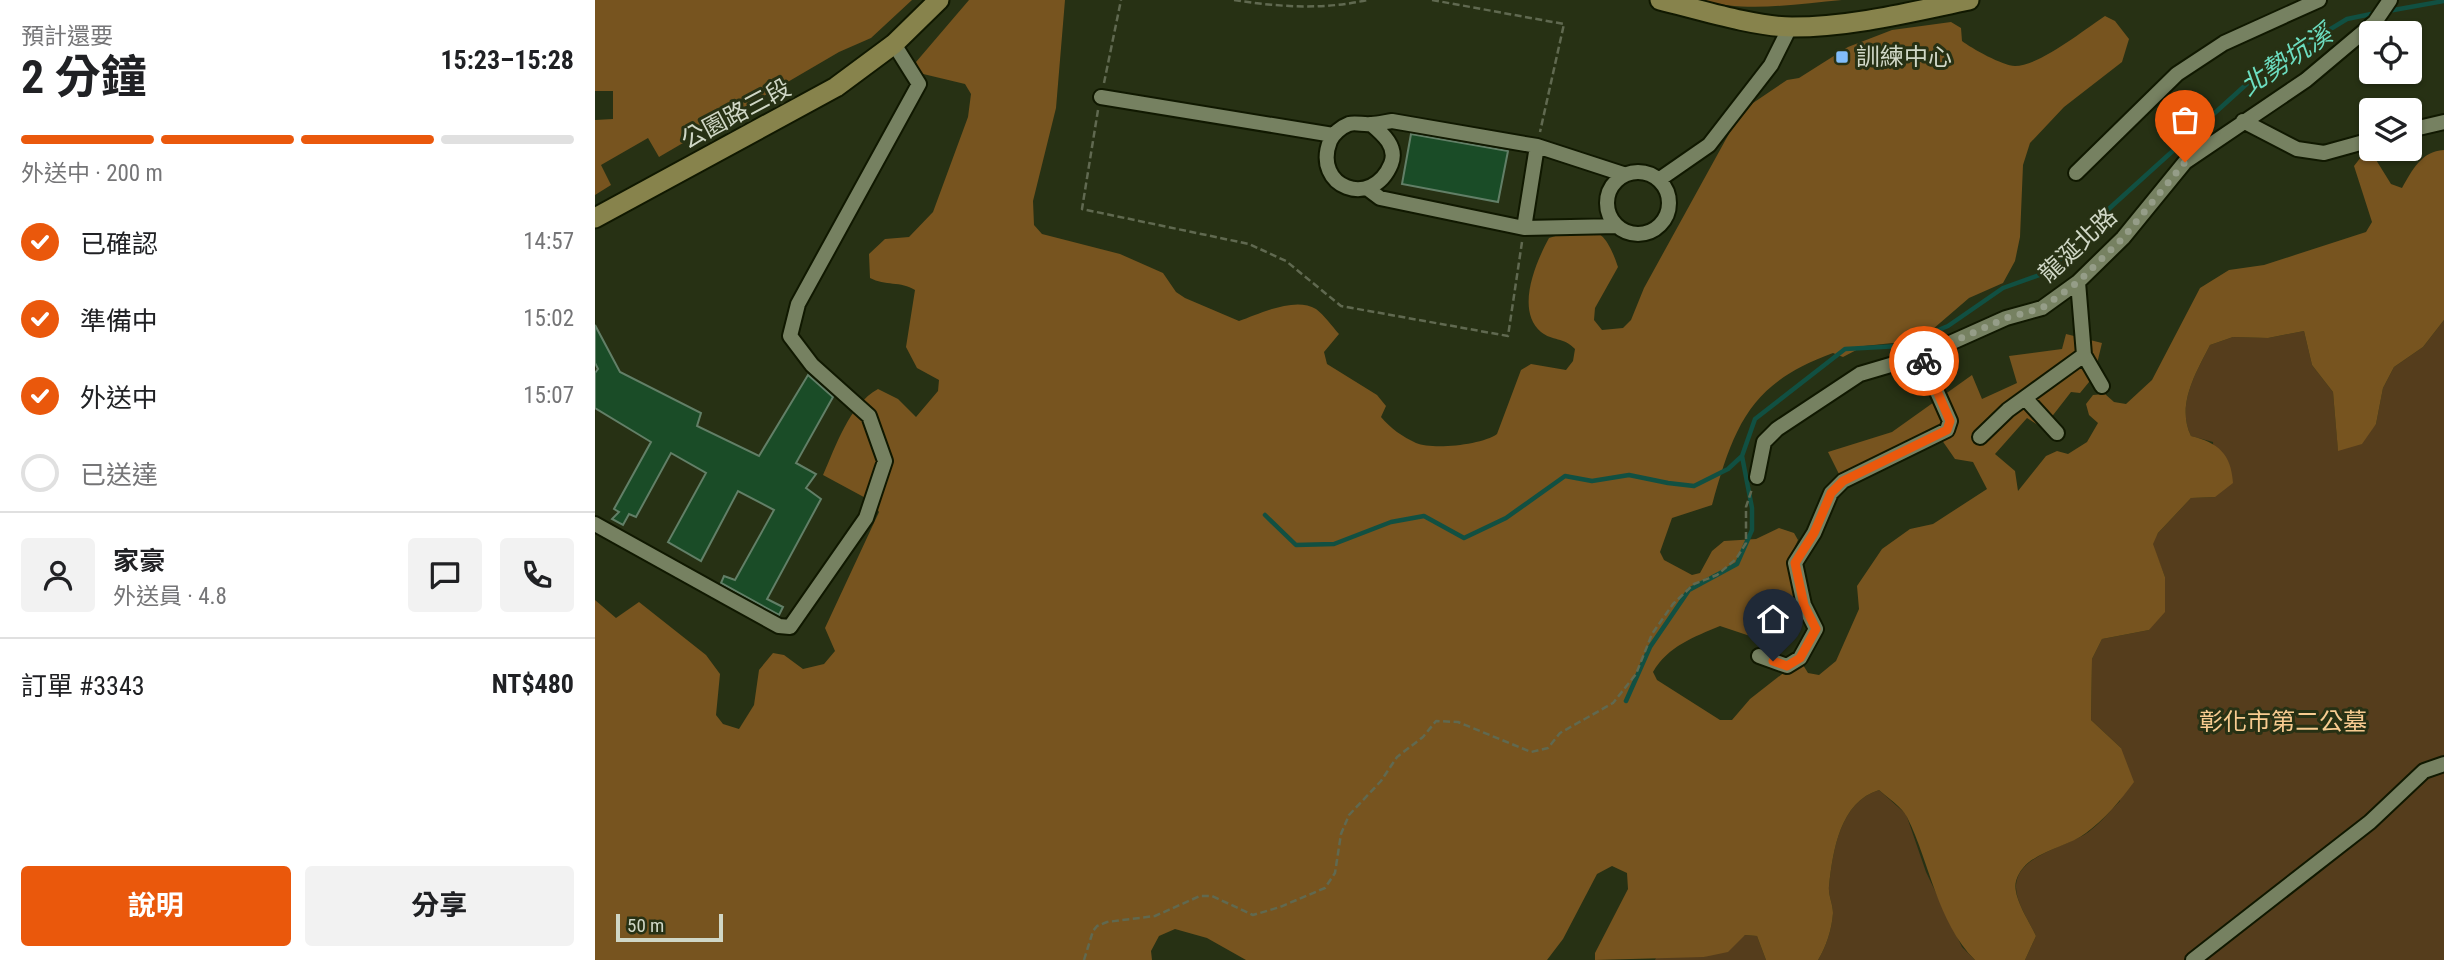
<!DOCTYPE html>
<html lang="zh-TW">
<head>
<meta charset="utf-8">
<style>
	:root { --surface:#fff; --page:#f2f2f2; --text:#202124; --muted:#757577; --line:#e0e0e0; --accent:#ea580c }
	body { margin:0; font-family:"Roboto Condensed","Noto Sans TC",sans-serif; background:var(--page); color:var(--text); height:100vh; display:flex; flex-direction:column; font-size:26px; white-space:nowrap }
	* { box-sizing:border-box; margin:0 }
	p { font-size:23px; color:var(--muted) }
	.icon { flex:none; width:38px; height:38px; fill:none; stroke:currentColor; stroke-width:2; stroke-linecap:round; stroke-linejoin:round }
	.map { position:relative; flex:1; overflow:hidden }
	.panel { display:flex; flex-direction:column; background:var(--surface); width:595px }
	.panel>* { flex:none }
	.fabs { position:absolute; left:1764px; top:21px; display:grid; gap:14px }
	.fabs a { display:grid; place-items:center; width:63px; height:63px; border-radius:7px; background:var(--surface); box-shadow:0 2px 5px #0004; font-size:35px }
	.scale { position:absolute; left:21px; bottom:18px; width:107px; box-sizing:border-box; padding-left:7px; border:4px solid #d0d7c6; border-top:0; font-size:19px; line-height:24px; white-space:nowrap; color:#d0d7c6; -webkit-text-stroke:5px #273114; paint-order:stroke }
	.pin { position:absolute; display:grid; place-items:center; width:60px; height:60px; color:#fff; margin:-72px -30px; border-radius:50% 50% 50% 0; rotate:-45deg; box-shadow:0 0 7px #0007 }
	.pin .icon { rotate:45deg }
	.courier { position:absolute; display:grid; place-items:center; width:70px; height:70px; margin:-35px; border:5px solid #ea580c; border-radius:50%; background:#fff; color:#222; box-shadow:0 2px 9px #0007 }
	.summary em { font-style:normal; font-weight:700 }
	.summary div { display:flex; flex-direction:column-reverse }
	.summary { display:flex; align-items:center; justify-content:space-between; height:119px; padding:0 21px }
	h1 { font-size:46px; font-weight:700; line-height:52px }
	.bar { display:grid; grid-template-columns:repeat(4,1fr); gap:10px 7px; align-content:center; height:84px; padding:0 21px }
	.bar i { height:9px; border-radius:5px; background:var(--line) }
	.bar .on { background:var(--accent) }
	.bar p { grid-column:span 4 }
	.line { display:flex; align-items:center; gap:18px; padding:0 21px; border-top:2px solid var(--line) }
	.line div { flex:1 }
	.round { display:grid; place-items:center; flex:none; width:74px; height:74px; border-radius:7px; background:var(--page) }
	ol { padding:0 21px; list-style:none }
	li { display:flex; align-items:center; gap:21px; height:77px }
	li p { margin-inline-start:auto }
	li .icon { padding:7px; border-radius:50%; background:var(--accent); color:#fff; stroke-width:4 }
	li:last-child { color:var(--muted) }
	li i { width:38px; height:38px; border:4px solid var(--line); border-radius:50% }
	.action { display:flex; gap:14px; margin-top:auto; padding:14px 21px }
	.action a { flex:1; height:80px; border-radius:7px; background:var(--accent); color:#fff; font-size:28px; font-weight:700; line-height:80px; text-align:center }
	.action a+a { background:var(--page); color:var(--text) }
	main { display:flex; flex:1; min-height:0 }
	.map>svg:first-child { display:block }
	.green { fill:#553d1c }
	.forest { fill:#77541f }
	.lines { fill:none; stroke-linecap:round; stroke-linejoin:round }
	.stream { stroke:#115042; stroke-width:4.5 }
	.building { fill:#1a4c27; stroke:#627f67; stroke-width:2 }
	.minor-casing { stroke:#101800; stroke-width:18 }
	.major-casing { stroke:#101800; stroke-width:23 }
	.path { stroke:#606950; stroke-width:2.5; stroke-dasharray:7 3.5; stroke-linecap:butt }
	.minor { stroke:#768161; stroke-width:14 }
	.major { stroke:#87834c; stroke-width:19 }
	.done { stroke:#959d88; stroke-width:7; stroke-dasharray:0 12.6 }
	.route { stroke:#ea580c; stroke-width:9 }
	.poi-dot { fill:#81bdfa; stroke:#273114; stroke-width:2.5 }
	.labels { text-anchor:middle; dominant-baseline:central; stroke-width:6; stroke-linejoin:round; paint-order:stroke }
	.poi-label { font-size:24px; fill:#d0d7c6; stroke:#273114; text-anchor:start }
	.street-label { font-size:24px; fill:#d0d7c6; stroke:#273114 }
	.park-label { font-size:24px; fill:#f7cb90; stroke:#273114 }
	.water-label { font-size:26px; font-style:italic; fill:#6cddc0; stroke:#273114 }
</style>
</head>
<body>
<main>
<section class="panel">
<div class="summary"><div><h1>2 分鐘</h1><p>預計還要</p></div><em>15:23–15:28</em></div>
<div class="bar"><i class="on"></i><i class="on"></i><i class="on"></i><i></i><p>外送中 · 200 m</p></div>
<ol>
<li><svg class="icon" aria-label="check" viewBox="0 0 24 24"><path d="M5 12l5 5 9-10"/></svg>已確認<p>14:57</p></li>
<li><svg class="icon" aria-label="check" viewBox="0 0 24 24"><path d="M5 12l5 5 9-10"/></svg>準備中<p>15:02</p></li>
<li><svg class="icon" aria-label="check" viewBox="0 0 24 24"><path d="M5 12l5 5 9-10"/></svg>外送中<p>15:07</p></li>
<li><i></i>已送達</li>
</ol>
<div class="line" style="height:126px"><a class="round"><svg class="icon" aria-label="person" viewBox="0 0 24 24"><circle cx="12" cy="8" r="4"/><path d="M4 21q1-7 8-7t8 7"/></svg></a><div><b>家豪</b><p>外送員 · 4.8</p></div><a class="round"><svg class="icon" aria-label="chat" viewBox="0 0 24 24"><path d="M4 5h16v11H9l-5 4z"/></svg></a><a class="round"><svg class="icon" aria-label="phone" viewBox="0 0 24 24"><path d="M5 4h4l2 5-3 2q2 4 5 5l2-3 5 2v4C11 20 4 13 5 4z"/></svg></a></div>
<div class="line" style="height:91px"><div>訂單 #3343</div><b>NT$480</b></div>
<div class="action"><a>說明</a><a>分享</a></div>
</section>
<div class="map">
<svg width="1849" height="960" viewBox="0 0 1849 960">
	<rect width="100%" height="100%" fill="#273114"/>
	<path class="green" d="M1849,320v640h-419l11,-24c-7,-15 -21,-35 -20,-51 2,-29 48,-38 68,-50 13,-8 25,-23 36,-34l1,-53 -30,-28 1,-61 10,-20 47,-9 16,-53 -13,-33 6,-11 33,-35 24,-1 -2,-55 -22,-6c-15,-31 5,-63 19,-91l23,-8 35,1 36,-7 8,34 21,27 5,58 38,-26 7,-36 11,-21 29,-20z
		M1284,790l27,24 20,58 36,75 13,13h-157c8,-13 14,-31 15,-47 0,-9 -5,-18 -4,-27 4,-36 11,-84 50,-96z
		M1150,935l12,1 9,24h-111l2,-4 47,1z"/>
	<path class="forest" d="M0,0h317l-41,38 -32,14 -180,105 -11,-19 -47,27 10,20 -16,10v-75l18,-1v-28h-18z
		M374,0h96l-9,108 -23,93 1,24 8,9 78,20 43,19 13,19 9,6 54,23c20,-7 56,-25 77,-12 8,6 16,17 23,25l-15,18 3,12 50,31 9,11 -5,11c9,11 22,20 35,26 17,7 66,2 81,-9l24,-64 10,-6 35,6 7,-9 2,-12c-11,-12 -23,-8 -34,-17 -26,-22 -5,-70 8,-94 41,-12 54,-16 69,29l-23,41 -1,12 8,10 21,-2 8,-8 13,-32 87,-158 22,-27 34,-23 12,-2 49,-31 44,-17 59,-8 10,6 1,13c9,7 41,25 53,25 24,0 69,-36 90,-50l10,5 14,18 -7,23 -58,45 -34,36 -7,22 -3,72 -5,24 -12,22 -34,15 -36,31 -21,12 -48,5 -21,11 -10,-4c-83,30 -99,73 -121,152l-40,13 -12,34 4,8 28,15 8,-2 12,-22 12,-10 32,-2 23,-11 15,5 4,7 -11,23 17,48v8l-9,14 -33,7 -42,-14c-26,11 -52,20 -67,46l4,8 63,40h12l18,-21 50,-39 8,13 11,2 17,-14 23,-52 -2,-23 25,-37 28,-20 23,-5 54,-35 -14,-27 -18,-3 -18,-26 -94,49 -15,-30 64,-20 80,-57 10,24 35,-16 -8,-27 53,-7 4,-15 36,9 -8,33 -14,17 -9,-1 -28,36 -16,-10 -32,36 20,17 3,20 28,-35 11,-5 11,3 19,-12 11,-19 -9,-8 -3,-11 7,-9 12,-1 9,8 12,2 26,-24 48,-92 29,-18 35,-5 102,-33 6,-10 -18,-56 7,-9 12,-2 18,29 11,4c10,-17 19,-37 42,-38v170l-21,27 -29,20 -11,21 -7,36 -14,20 -24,7 -5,-59 -21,-27 -8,-34 -36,7 -35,-1 -23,8c-14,28 -34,60 -19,91 27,7 40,17 42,47l-18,14 -24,1 -33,35 -5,11 12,33v35l-16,18 -47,9 -10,20 -1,61 30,28 13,34c-14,19 -29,37 -48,51 -20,16 -61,18 -70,48 -4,16 14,41 20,55l-11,24h-50c-38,-38 -45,-97 -68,-143 -5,-10 -19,-19 -28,-27 -39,12 -46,60 -50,96 -1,9 4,18 4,27 -1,16 -7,34 -15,47h-52l-9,-24 -12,-1 -17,17 -24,5 -109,3v-7l33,-64 -1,-16 -15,-7 -15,8 -34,65 -16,21h-301l-39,-22 -32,-9 -16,7 -8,15 1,9h-557v-360l21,18 23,-16 67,53 14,19 -4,41 7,9 16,5 15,-24 5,-35 14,-17 11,2 19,14 21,-5 11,-13 -10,-23 54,-116 -6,-10 -50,-27c13,-29 26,-70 55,-86l20,10 18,18 22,-26 1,-11 -22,-12 -11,-21 9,-57c-14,-9 -30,-4 -45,-12l-1,-24 16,-15 24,-2 24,-25 35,-95 3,-23 -6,-10 -46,-11 -3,-11z
		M1105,0h142c-48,4 -95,13 -142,0z"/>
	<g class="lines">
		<path class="stream" d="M1793,11l56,-10
			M670,515l31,30 38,-1 57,-22 33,-6 40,22 42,-20 59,-42 27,5 37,-6 39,8 26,3 34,-17 14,-13 13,-37 90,-70 55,-3 48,-20 55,-38 45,-16 43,-47 169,-153 87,-53 29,-6
			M1031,701l24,-54 39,-57 48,-26 15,-34v-22l-10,-52"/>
	</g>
	<path class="building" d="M816,134l97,17 -10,51 -96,-18z
		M0,325l25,47 81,41 -4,13 62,30 49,-81 25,22 -37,66 20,11 -10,14 15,11 -54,100 16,8 -4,8 -58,-32 3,-7 11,4 39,-70 -36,-19 -37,70 -33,-19 38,-69 -35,-20 -35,64 -7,-3 -6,11 -11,-6 7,-7 -5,-3 37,-67 -56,-34v-35l3,-4 -3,-6z"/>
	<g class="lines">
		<g class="minor-casing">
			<path id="minor" d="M506,97l232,38
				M1648,121l54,28 27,4 47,-13
				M776,124c12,10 27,23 20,40 -19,46 -79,23 -61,-23 3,-7 11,-14 19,-17 6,-2 15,1 22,0 7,0 14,-2 21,-3l145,25 86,28
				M1815,130l34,-8
				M1012 203a31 31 0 1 1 62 0a31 31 0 1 1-62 0Z
				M1481,173l101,-99 47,-31 95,-43
				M1065,179l49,-34 62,-80 19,-38
				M773,189l12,9 144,30 13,-82
				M929,228l93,-2
				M1483,282l6,73 18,31
				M1430,398l32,35
				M1385,437l28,-27 76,-55
				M1162,477l7,-35 13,-13 83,-55 61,-18 85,-38 36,-10 36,-26 45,-44 62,-76 121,-82 69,-58 15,-22
				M0,524l133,74 51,28 11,1 76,-109 19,-57 -16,-45 -57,-51 -22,-29 8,-32 121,-220 -25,-40
				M1164,656l28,10 13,-8 16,-29 -12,-24 -9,-42 19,-30 17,-40 12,-12 104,-51 3,-9 -29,-65
				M1598,960l177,-138 54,-51 20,-7"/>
		</g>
		<g class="major-casing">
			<path id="major" d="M1065,0c37,9 95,27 132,27 60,0 119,-15 177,-27
				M0,218l241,-131 58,-43 45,-44"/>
		</g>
		<path class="path" d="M639,0c44,7 90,10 133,0
			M837,0l132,24 -24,108
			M509,83l17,-83
			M503,110l-16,99 167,35 37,17 55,45 167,30 14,-94
			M489,960l9,-29 4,-5 10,-4 48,-6 45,-20h12l41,19 27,-8 45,-19 10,-15 6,-39 8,-19 32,-34 16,-24 26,-20 13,-16 22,1 73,30 17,-4 12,-15 53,-30 23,-29 16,-40 21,-30 21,-20 23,-9 19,-16 10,-16v-36l6,-18"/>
		<use href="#minor" class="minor"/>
		<use href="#major" class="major"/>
	</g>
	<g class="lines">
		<path class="done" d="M1329,361l-3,-5 85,-38 36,-10 36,-26 45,-44 62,-76"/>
		<path class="route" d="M1178,661l14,5 13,-8 16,-29 -12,-24 -9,-42 19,-30 17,-40 12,-12 104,-51 3,-9 -26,-60"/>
	</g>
	<rect class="poi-dot" x="1240" y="50" width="14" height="14" rx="3.5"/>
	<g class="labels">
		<g class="poi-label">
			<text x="1261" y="57">訓練中心</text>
		</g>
		<g class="street-label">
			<text transform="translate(141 114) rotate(-28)">公園路三段</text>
			<text transform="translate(1483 245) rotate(-43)">龍涎北路</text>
		</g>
		<g class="park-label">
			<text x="1688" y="722">彰化市第二公墓</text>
		</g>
		<g class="water-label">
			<text transform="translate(1691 60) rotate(-34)">北勢坑溪</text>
		</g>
	</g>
</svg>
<div class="fabs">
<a><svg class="icon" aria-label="locate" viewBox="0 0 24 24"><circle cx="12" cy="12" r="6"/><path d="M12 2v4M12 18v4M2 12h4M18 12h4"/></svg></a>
<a><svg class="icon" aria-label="layers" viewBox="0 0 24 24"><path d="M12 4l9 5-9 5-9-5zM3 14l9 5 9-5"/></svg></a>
</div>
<div class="scale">50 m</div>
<div class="pin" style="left:1590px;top:162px;background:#ea580c"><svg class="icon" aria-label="bag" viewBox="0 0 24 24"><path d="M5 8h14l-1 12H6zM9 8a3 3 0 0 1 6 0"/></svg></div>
<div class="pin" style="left:1178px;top:661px;background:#1f2937"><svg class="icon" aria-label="home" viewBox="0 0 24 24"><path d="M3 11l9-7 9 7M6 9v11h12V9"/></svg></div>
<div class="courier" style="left:1329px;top:361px"><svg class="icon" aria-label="bike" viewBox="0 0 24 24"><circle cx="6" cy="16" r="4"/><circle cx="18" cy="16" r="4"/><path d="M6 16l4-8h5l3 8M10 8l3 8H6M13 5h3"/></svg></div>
</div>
</main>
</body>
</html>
